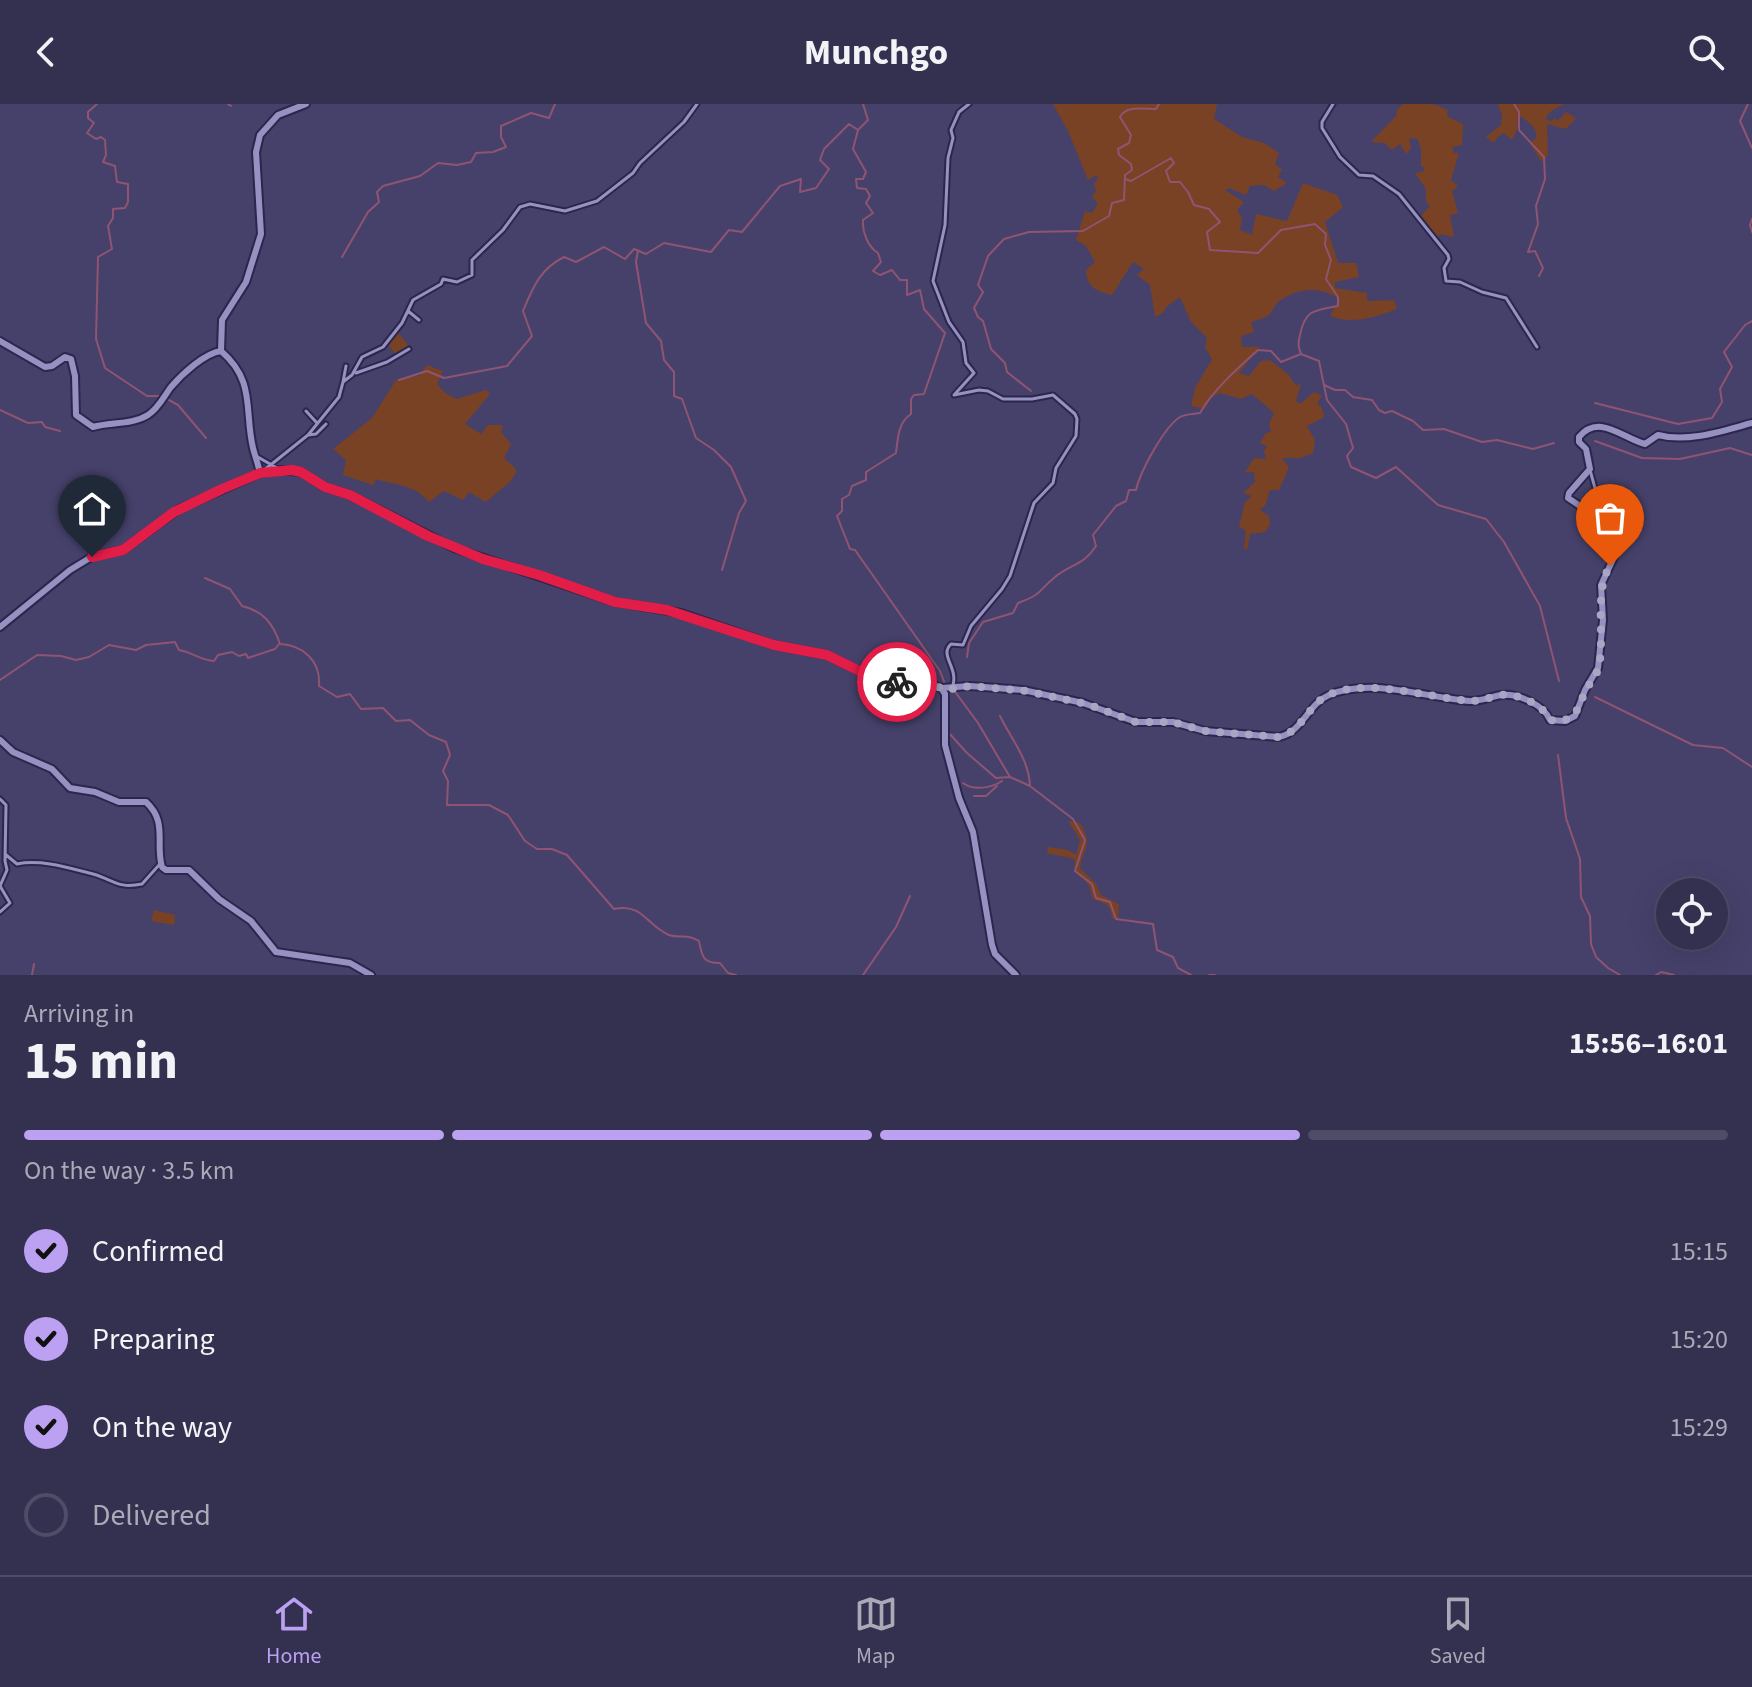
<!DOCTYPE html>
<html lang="en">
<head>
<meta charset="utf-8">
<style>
	:root { --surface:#343150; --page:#3f3d5a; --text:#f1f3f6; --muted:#a9a9b7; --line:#4e4c67; --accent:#bca0f2 }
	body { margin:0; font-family:"Source Sans 3",sans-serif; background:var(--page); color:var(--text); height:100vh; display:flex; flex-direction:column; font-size:30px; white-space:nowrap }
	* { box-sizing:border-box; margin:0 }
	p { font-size:26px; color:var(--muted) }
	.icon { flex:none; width:44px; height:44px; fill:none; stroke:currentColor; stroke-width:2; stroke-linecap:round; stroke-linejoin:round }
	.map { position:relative; height:871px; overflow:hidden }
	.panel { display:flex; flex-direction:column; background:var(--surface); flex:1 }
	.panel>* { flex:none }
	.buttons { position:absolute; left:1656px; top:774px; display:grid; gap:16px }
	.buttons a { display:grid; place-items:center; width:72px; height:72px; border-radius:50%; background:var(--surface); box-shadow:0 8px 32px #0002,0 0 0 2px var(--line); font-size:40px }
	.pin { position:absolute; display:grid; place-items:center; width:68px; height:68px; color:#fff; margin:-82px -34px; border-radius:50% 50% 50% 0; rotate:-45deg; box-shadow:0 0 8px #0007 }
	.pin .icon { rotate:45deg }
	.courier { position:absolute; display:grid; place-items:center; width:80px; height:80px; margin:-40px; border:6px solid #e11d48; border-radius:50%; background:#fff; color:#222; box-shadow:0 2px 10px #0007 }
	.headline em { font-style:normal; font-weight:700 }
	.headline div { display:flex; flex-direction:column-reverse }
	.headline { display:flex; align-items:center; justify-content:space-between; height:136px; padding:0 24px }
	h1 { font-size:52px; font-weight:700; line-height:60px }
	.bar { display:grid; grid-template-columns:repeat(4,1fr); gap:12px 8px; align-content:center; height:96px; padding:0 24px }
	.bar i { height:10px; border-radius:6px; background:var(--line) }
	.bar .active { background:var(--accent) }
	.bar p { grid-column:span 4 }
	ol { padding:0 24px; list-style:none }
	li { display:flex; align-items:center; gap:24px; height:88px }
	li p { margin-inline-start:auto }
	li .icon { padding:8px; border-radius:50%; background:var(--accent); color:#111; stroke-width:4 }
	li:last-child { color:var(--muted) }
	li i { width:44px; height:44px; border:4px solid var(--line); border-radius:50% }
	header { display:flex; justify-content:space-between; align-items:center; height:104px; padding:0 24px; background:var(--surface); font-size:36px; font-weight:700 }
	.menu { display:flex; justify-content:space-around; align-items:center; height:112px; border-top:2px solid var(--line); background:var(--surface); font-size:22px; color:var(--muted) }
	.menu a { display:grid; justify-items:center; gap:4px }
	.menu .active { color:var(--accent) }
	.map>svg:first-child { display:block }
	.green { fill:#794224 }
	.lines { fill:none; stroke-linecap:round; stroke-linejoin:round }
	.stream { stroke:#8f5472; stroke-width:2 }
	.street-casing { stroke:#2c264d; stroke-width:7 }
	.secondary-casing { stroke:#2c264d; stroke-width:10 }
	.street { stroke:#9591c0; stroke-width:3 }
	.secondary { stroke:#9591c0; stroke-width:6 }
	.done { stroke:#a9a6c5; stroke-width:8; stroke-dasharray:0 14.4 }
	.route { stroke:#e11d48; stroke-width:10 }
</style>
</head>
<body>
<header><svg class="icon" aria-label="back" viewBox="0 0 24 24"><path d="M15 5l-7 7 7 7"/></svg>Munchgo<svg class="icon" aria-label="search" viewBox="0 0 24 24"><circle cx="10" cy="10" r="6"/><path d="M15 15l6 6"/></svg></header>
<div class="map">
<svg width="1752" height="871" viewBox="0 0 1752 871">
	<rect width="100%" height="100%" fill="#46416a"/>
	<path class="green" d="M1053,0h164l-3,15 28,18 22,6 15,10 -4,11 7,6 -4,7 9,6 -13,8 -10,-6 -14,1 -4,9 -17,-7 -4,2 19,12 -7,8 5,8 -2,12 12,5 4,-21 31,7 16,-38 34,12 6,12 -18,15 13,41h18l3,14 -24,5v6l32,5v8l27,-1 3,9c-21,8 -45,16 -67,7l9,-17c-19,-14 -44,-11 -62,4 -3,3 -4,8 -7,11 -4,4 -14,6 -19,8l3,10 -13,4 1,11h18l-21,26 10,3 12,-15 9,-1 19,15 7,11 5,-3 -5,18 4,3 14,-12 8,4 -5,7 5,5 2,9 -17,9 8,14 -2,13 -13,5h-18l7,10 -10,22h-9l-4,14 -6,6 9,6 1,9 -5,7 -15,2 -3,16 -3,-2 2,-17 -7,-4 6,-25 7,-6 -9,-3 12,-11 -1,-10h-9l9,-14 12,1 -2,-8 3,-5 -7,-3 6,-10 5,-1 -2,-8 5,-11 -22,-19 -11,5 -21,-6 -9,5 -6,11 -14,-3 4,-18 17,-29 -7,-12 2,-9 -16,-16 -11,-25 -14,10 -2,5 -9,5 -5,-32 -13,-10 7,-6 -11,-7 -21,33c-16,-4 -25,-7 -26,-25l9,-8 -9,-16 -10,-6 9,-29 7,2 6,-10 -6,-6 4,-6 -2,-8 4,-4 -2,-4 -8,5 -20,-49z
		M1403,0h30l15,6 -1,6 16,8 -1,21 -10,2 2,6h5l-8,27 7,6 -6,5 6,22 -8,2 4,22 -14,-3 -3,4 -17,-21 10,-11 -4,-4v-13l-11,-16 9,-2 1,-3 -4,-2v-18l-4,-10 -8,1 2,9 -5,6 -6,-10 -8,6 -7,-7 -14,-1 25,-26 1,-6z
		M1498,0h66l-13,7 -6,8 7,2 3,-3 3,3 8,-9 10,6 -10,11 -19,-5 1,31 -6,7 -12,-18 7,-7c-1,-10 -10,-17 -19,-22l-1,15 -5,10 -8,-7 -7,4 -3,6 -8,-6 15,-12 1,-10z
		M397,227l13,17 -14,7 -9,-12z
		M427,261l16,6 -6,13 8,9 12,6 29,-9 4,4 -25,30 16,10 7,-9h15l-2,7 10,12 -7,14 13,12 -6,11 -25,21 -17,-10 -6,8 -19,-9 -15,11c-15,-18 -32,-16 -53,-23l-3,6 -30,-10 3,-15 -13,-11 39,-31 24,-38 23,-4z
		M1068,717l12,2c14,23 3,24 0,45l16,16 5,11 18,9 -1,15 -6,-1c-1,-15 -7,-14 -19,-19 -2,-4 -2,-9 -4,-13 -7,-12 -17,-8 -14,-27l-28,-6 1,-6 20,3 8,5 4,-15z
		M154,806l21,5 -1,10 -23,-4z"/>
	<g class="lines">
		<path class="stream" d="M97,0l-9,8v6l6,5 -7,10 9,6 5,-2 4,3 1,15 -3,7 12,4 2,16 11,2v18l-3,6 -12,1v9l-5,8 4,23 -14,8 -2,82 9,29 42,28h15
			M228,0l3,2
			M1514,0l5,8v18l25,27 1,22 -9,27 2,18 -10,28 7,-1 8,17 -4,8
			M1748,0l-8,17 12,27
			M858,26l-5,19 13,23 -3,7h-7l1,9 9,1 4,7 -4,7 7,10 -10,7c-1,12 5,27 15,33l3,9 -8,9 7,4 12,-5 8,10h7v15l13,-5 4,19 21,24 -21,61 -10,1 -3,4v15c-13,9 -13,23 -15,39l-30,19v8l-14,6 -3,9 -7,4v12l-5,5 13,33 5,1 85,121 5,13
			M1125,75l6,2 40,-23 3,5 -8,8 4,11h10l8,10 6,13 15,4 11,13 -13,10 3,18 48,3 23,-23 34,-6 11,10 -1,11 6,15 -5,19 12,18v9c-24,4 -33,4 -38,29 -2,8 -2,12 1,19l18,7 8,39 19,24 7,24 -6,8 4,11 25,11 20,-11 42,38 48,14 18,23 36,64 19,75
			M1752,115l-2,6 2,7
			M638,146l-2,12 10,61 15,18 3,19 10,12v24l8,3 14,39 18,12 17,17 15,34 -7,12 -17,57
			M342,153l26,-45 11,-10 -2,-10 6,-6 37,-10 18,-13 19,2 14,-3 5,-9 17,-1 13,-5 -5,-10v-11l30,-13 18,5 6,-14
			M399,276l28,-9 17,7 63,-12 25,-30 -9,-25c10,-24 17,-42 41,-54l12,5 28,-15 21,12 9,-10 12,5 18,-11 47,9 18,-22 13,2 38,-46 21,-7 -1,13 16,-4 13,-19 -9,-9 4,-11 25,-25 9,6 10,-10 -5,-16
			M1324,281l11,5h10l8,7 19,3 7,10 6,3 7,-2 21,10 10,9 21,-1 38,13 15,-2 36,9 21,-6
			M1031,287l-24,-19 -2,-9 -14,-14 -8,-28 -5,-4 -4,-9 9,-16 -5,-7 10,-29 16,-17 25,-7 54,-1 26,-15 3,-13 12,-3 1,-25 7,-5 -1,-6 -12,-9 -1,-6 11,-6 2,-8 -11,-18c6,-12 24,-8 36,-8l3,-5
			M167,295l11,6 28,33
			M1595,299l83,21 34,-6 10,-16 -2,-13 12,-22 -8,-15 21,-27 7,-4
			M0,306l28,13 14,-1 3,5 15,4
			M1595,337l47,17 38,1 50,-11 22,7
			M205,474l25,11 12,17c21,5 31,17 38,38 23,1 41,17 39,42l18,11 13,-3 11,15 22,-1 13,13 14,-1 19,15 17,7 4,13 -7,16 5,10 -1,24h42l19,10 17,26 12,8h15l15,6 47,54c29,-6 32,16 55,26 11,4 17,-2 30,6 3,16 4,22 21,22l8,10 8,2
			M967,553l2,-14 14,-21 30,-9 5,-10c25,-9 20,-12 37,-26 16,-13 29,-12 41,-31l-3,-11 23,-29 10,-5 3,-11h7c4,-18 28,-63 44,-73 5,-3 14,-3 20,-4 11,-21 40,-47 58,-63l13,1 10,11 20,-8
			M0,576l37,-25 24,1 15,4 13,-3 20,-12 27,5 10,-5 29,-3 4,8c13,2 21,10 35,11l4,-6 14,-3 7,4 7,-2 2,4 27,-9 4,-5
			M953,585l25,34 32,54 20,9 43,33 12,21 -10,31 17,13 4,14 14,4 6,17 37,5 4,26 16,7 5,11 13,7
			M1595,593l98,48 30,3 29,19
			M1000,612c11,23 29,43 30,70
			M948,628l19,21 29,25 14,-1
			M1558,651l8,63 14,41 1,38 9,19 1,28 5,13 12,11 12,7
			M963,679c10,8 29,5 39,-2
			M974,692h12l11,-10
			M32,871l2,-11
			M863,871l33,-48 14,-31
			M1209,871h6
			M1656,871l5,-3 13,3"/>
		<g class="street-casing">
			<path id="street" d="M1333,0l-11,18v6l18,29 19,18 14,1 26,18 49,61 1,4 -5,9 2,13 14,1 22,10 24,6 31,49
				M408,207l11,9
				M356,269l31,-11 22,-13
				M343,278l3,-16
				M306,307l11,12
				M308,331l8,-1 10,-10
				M256,352l21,12
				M1590,366l16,58
				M263,367l45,-36 31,-38 4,-15 9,-7 10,-18 21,-10 19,-24 11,-23 28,-16 2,-5 14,3 15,-7v-15l31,-30 17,-23 10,-3 35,7 32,-10 36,-28 7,-10 44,-41 13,-18
				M953,581c5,-18 -14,-30 -2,-41l12,1 8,-19 31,-37 8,-13 24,-73 19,-20 3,-15 20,-32 1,-17 -2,-5 -22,-19 -21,4h-29l-15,-8 -9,-1 -25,5 20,-22 -8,-10 -3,-21 -14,-20 -16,-41 12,-56 3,-67 5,-20 -2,-8 8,-18 10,-8
				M0,695l6,6 -1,56 2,9 -7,16 10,17 -10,9
				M5,750l12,10c24,-5 52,4 76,10 21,6 25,15 49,10l17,-19"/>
		</g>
		<g class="secondary-casing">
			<path id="secondary" d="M0,237l45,26 7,-1 13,-9 6,2 4,17 1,39 17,12c18,-5 39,-2 55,-12 11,-7 16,-19 23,-28 11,-13 34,-34 50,-36 35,30 23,59 32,97 2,8 5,16 7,25l21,-3 20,2 24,15 25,8 104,53 161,54 66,11 93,32 53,10 57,28 39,-2 18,7 4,6v51l14,53 14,34 19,113 3,9 21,21
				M221,247l1,-31 24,-38 15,-48 -5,-82 4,-17 18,-20 28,-11
				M0,523l70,-57 23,-14 30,-6 56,-41 81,-36
				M941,584l29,-2 53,4 60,13 53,19h37l32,9 73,6c23,-3 30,-33 51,-42 43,-18 97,3 141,6 12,0 20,-4 31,-6 17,-2 43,10 49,25l15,1 10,-5 10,-26 13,-22 5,-48 -2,-35 14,-30c-5,-28 -25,-43 -47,-57l1,-5 21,-24 -4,-20 -7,-7v-5c20,-24 43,1 66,7l13,-9c30,8 64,-4 94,-12
				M0,636l13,12 39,17 18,19 25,4 24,10h27c22,20 9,41 16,65l4,3h23l30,29 32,22 25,31 74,11 21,12"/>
		</g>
		<use href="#street" class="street"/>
		<use href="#secondary" class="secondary"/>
	</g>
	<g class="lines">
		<path class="done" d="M897,578l26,-1 23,9 24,-4 56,5 61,13 49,18h37l32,9 73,6c21,-3 29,-28 45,-39 35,-23 107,0 147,3 12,0 20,-4 31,-6 17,-2 43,10 49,25 23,4 27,-8 34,-26 4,-10 13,-18 15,-28 6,-30 -5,-77 11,-100"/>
		<path class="route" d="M92,453l31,-7 51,-38 48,-23 38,-16 32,-3 9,2 24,15 25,8 78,41 55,23 56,16 76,27 52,8 107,35 53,10 57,28 13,-1"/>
	</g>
</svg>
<div class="buttons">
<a><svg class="icon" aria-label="locate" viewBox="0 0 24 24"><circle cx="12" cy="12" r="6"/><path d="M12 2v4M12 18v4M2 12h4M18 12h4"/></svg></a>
</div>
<div class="pin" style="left:1610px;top:462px;background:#ea580c"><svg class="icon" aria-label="bag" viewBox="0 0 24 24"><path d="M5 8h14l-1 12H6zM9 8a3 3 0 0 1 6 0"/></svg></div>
<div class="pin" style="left:92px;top:453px;background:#1f2937"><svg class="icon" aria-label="home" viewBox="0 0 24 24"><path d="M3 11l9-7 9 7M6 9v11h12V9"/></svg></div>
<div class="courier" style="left:897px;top:578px"><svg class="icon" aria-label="bike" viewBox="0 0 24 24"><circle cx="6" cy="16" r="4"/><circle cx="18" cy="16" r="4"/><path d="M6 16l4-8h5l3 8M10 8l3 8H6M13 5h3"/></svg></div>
</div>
<section class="panel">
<div class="headline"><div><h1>15 min</h1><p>Arriving in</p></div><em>15:56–16:01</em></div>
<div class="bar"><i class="active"></i><i class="active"></i><i class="active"></i><i></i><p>On the way · 3.5 km</p></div>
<ol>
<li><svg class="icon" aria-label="check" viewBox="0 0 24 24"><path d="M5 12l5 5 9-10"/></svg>Confirmed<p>15:15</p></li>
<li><svg class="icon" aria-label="check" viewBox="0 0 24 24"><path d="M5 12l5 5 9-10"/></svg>Preparing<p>15:20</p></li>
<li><svg class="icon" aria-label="check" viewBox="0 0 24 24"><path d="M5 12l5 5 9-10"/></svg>On the way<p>15:29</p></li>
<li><i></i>Delivered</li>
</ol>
</section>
<nav class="menu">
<a class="active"><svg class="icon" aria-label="home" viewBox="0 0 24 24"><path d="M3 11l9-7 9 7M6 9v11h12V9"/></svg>Home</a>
<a><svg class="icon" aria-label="map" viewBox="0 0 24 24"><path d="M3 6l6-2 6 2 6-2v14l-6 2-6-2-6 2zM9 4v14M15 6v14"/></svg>Map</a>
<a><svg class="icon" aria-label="saved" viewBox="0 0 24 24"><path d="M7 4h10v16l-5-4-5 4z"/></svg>Saved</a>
</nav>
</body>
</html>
